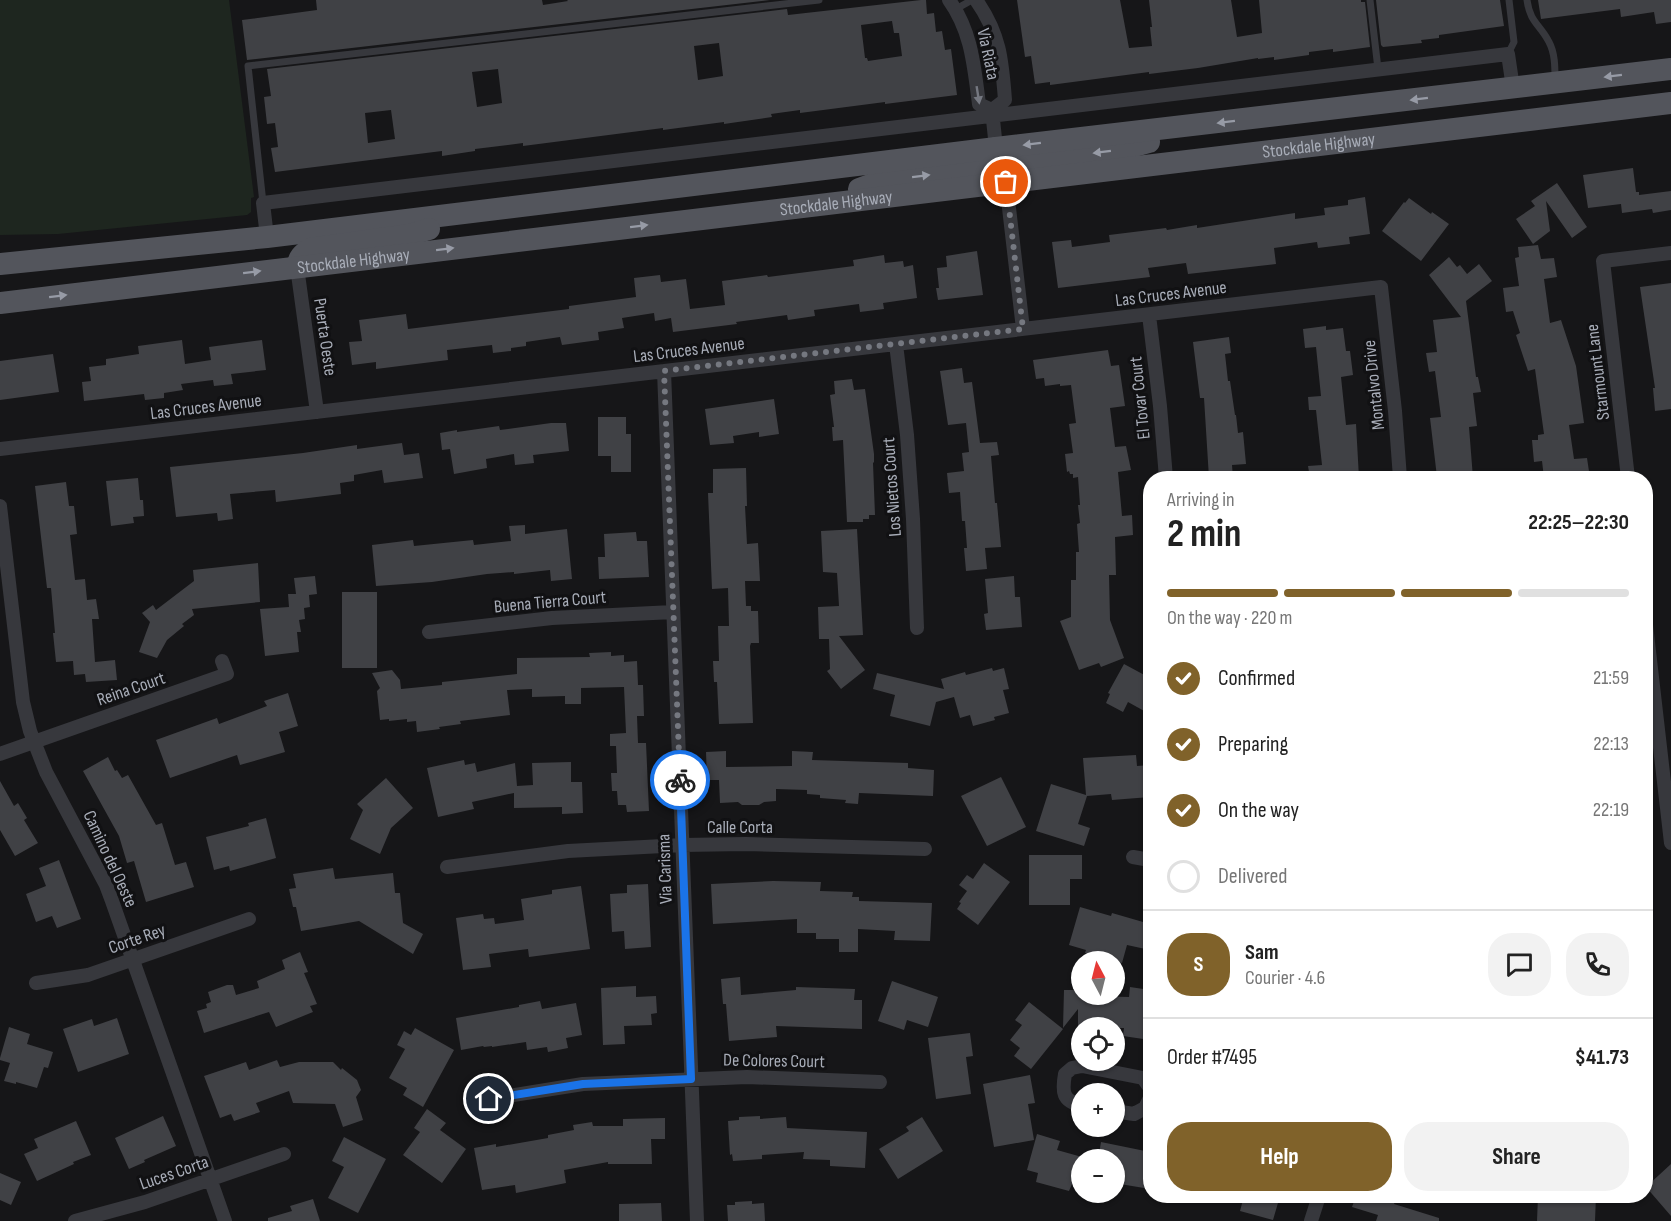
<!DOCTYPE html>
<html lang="en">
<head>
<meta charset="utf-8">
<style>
	:root { --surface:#fff; --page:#f2f2f2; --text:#222; --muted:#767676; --line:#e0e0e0; --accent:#80622a }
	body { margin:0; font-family:"Sofia Sans Condensed",sans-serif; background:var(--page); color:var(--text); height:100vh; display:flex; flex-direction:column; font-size:22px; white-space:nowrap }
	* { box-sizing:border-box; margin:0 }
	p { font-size:20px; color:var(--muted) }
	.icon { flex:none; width:33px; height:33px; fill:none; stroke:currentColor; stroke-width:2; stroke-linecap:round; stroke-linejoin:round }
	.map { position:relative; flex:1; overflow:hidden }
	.drawer { position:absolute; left:1143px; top:471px; width:510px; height:732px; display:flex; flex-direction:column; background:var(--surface); border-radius:24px; box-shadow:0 2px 4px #0004 }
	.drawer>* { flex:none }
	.needle { width:39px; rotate:353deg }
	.controls { position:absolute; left:1071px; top:951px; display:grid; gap:12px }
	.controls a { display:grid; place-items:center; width:54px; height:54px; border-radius:50%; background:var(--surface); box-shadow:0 2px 4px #0004; font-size:30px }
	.pin { position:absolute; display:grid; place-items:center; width:51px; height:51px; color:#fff; margin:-26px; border:3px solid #fff; border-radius:50%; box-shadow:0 2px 6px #0007 }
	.courier { position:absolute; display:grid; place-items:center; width:60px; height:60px; margin:-30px; border:4px solid #1a73e8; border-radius:50%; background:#fff; color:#222; box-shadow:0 2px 8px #0007 }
	.head em { font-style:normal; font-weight:700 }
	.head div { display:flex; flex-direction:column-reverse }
	.head { display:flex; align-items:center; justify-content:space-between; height:102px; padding:0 24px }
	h1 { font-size:39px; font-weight:700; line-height:45px }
	.bar { display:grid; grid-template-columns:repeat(4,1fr); gap:9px 6px; align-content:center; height:72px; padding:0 24px }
	.bar i { height:8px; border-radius:4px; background:var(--line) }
	.bar .on { background:var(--accent) }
	.bar p { grid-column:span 4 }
	.line { display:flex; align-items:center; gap:15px; padding:0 24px; border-top:2px solid var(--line) }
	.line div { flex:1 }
	.round { display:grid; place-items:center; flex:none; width:63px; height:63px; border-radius:24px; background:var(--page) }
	ol { padding:0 24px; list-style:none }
	li { display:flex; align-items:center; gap:18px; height:66px }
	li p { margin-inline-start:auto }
	li .icon { padding:6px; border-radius:50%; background:var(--accent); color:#fff; stroke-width:4 }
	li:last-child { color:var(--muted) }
	li i { width:33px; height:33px; border:3px solid var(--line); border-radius:50% }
	.action { display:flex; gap:12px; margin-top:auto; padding:12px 24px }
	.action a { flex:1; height:69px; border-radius:24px; background:var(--accent); color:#fff; font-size:24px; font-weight:700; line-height:69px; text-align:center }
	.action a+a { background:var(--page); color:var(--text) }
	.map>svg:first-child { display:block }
	.green { fill:#1e261f }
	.building { fill:#404145; fill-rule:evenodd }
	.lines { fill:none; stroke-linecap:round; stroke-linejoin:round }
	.lane { stroke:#37383d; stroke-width:7 }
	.street { stroke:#37383d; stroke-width:14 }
	.primary { stroke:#53555c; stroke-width:22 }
	.oneway { fill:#979ba6 }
	.oneway2 { fill:#757881 }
	.done { stroke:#757880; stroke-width:6; stroke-dasharray:0 10.8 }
	.route { stroke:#1a73e8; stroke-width:8 }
	.labels { text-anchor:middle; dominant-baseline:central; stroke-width:6; stroke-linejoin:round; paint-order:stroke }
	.street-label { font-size:18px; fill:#a8adb8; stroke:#111113 }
</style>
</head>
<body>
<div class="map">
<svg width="1671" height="1221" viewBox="0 0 1671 1221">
	<rect width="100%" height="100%" fill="#161618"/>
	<path class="green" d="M0,0h229l25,197 -3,1v14l-4,3 -189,19 -58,1z"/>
	<path class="building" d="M316,0h226l1,5 25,-4 -1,-1h203l-523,60 -5,-40 75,-10z
		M921,0h5l1,14 7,-1 2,19 6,-1 3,19 6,-1 6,46 -72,9v-2l-85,11v-3l-29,4 1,3 -48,7v-2l-61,8v-2l-140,18v-3l-48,6v2l-33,5v-5l-167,21 -4,-24 7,-1 -3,-24 -8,1 -3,-27 7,-1 -4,-27 520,-60 1,6zM892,21l2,12h5l3,23 -34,5 -1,-3h-2l-4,-33zM719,43l4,33 -25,4 -4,-34zM498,69l4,34 -25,4 -5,-35zM391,110l4,29 -27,4 -3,-30z
		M1017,0h103l9,48 23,-2 -2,-19h2l-3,-27h82l6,37 25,-4 -3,-33h102v2h4l5,45 -37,5v-3l-24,3v3l-35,5v-3l-16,2v-1l-60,10 -49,6v-2l-99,13v-3l-15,2 -4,-28 -6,1z
		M1376,0h124l4,26 -65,9v3l-18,2 1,3 -39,4 -2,-2z
		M1538,0h133v22l-15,2 -2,-12 -33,5 -1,-8 -79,10z
		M1633,168l3,24h3v3l32,-4v19l-18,3 -1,-4 -30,4 -1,-9 -33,4 -5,-33z
		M1557,183l30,44 -15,11 -26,-37 4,30 -17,13 -17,-25 19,-13 -4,-5z
		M1365,197l5,37 -21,3 1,7 -32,4 -1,-6 -43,6 2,16 -88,10 -2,-11 -38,5 2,9 -92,11 -6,-46 19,-2 1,7 38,-5 -1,-7 57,-7 1,2 30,-5v3l98,-15v6l30,-4 -1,-7 24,-3v-5z
		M1409,198l22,16 1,-2 17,12 -28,37 -39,-30 22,-29 1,1z
		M1538,245l3,14 13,-1 3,19 -13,2 6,44 11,-3 15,46 8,57 -15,2 5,34 13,-1 3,20h-46l-2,-17 -8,1 -2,-22h6v-5l6,-1 -9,-65 -7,2 -12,-36 4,-2 -7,-22 -7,1 -3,-24 16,-2 -4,-28 4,-1 -1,-10z
		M977,251l6,44 -45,5 -2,-12h3l-2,-20 10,-1 -1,-11z
		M884,255l1,8 18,-2 1,6 9,-2 4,33 -34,5 1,6 -24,3 -1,-8 -45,6 1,6 -27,4 -1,-5 -51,7 1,2 -64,8 -2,-14 -16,3 -1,-8 -32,5 2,10 -26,4 1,8 -37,5 -2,-8 -34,5v4l-15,2v3l-18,2 -1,-8 -45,5 1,10 -72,9v-7l-24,3 -3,-23 13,-1 -3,-21 47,-6 2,15 161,-20v-3l67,-9 -2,-19 26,-3 1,7 25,-3 4,30 35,-4 -3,-24 45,-6 1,2 86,-11 -1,-6z
		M1449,257l8,10 3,-2 7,9 12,-10 13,17 -26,20 10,76h2l3,15 -8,1 4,33 -8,1 4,51h-33v-2l-3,1 -7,-59 11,-1 -6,-46 -6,1 -3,-19 11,-1 -4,-32 28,-3 -32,-42z
		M1671,283v126l-16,2 -2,-23h2l-15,-101z
		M1326,326v4l17,-2 3,23h4l3,24 -12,2 5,48 10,-1 3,54h-49l-2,-12 14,-1 -6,-55h-7l-1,-13 13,-1 -5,-49 -11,1 -2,-19z
		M1229,337l2,16 -6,1 3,27h2l5,34h1l2,18 5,-1 3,32 -14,1 1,13h-24l-5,-80h-4l-7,-56z
		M182,340l3,24 26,-4 -2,-13 53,-7 4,30 -35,4 2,10 -19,2 -1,-6 -32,4 2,6 -19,3v5l-19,2 -1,-6 -60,7 -2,-19 9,-1 -2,-14 17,-2v-6l33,-5 -1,-8z
		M1108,350l3,16 8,-1 6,41 -15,2 5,39 11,-1 5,24 -13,2 4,44 10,-1 1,20 -18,2 1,38h-7l1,45 14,38 -23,9 -2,-4 -20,7 -19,-49 11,-4v-37h5v-28h3l-2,-28 3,-1 -2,-18h2l-2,-28 -5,1v-4h-3l-1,-3 -2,1 -2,-18 8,-1 -4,-29 7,-1 -5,-38 -11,1v-2l-15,2 -1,-8 -8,1 -3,-19z
		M53,354l6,38 -59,8v-39z
		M962,368l2,15 8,-1 8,61 17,-1 2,13 -8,1 4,47h2l4,44 -16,1 2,21 -21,2 -2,-23h3l-2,-27h-3l-2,-29 -11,1 -2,-20 17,-2 -2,-18 7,-1 -3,-29 -18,2 -8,-54z
		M852,379l2,11 11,-1 9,65v8l-1,1 2,52h-6v4h-6v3h-16l-4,-82 -10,1 -1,-14h2l-4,-32 5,-1 -1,-13z
		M774,399l5,35 -20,3v-5l-26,4 1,7 -24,2 -5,-36z
		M598,417h28v17h5v38h-20v-16h-13z
		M551,423h15l3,28 -36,4 1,8 -19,2 -1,-11 -28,5 1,9 -33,6 -4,-25 -8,1 -2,-17 17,-3v2l42,-6 1,4z
		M402,443l2,12 15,-2 4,25 -39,5 -2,-13 -28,5v6l-14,2 1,11 -65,8 -1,-12 -45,4 3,25 -15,2 -1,-8 -41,4 -6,-50 133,-14 54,-8v4z
		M746,468l1,38h-2l2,38 11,-1 2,38h-15l1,25h5v5h7l1,32h-8l-1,3 3,77 -34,1 -2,-42h-3l-1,-21h6l-1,-35h11l-1,-38 -16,1 -4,-96h5v-24z
		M138,478l2,22h3l1,16 -11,1 1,6 -23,3 -5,-45z
		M66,482l3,24h5l3,28 -7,1 5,45 10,-1 2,21 9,-1 3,20h-7l3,43 20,-2 2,20 -31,2 -1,-8 -11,1 -1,-14 -17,1 -3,-29h2l-4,-45h-4l-12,-102z
		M525,525v9l42,-5 5,50 -21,2 -1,-11 -36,4v-2l-27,2 -55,8 -56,4 -4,-41 41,-5 1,6 59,-6 1,5 37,-4 -2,-15z
		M857,529l6,106 -24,1 26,34 -24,19 -14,-18 3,-2 -1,-30h-10l-1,-32 21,-1 -2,-33 -14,-1 -2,-41z
		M636,532l1,9h10l2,36 -50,2 -1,-22h7l-1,-23z
		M258,563l2,39 -68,7 2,6 -12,9 2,2 -17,14 -10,18 -18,-6 11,-30 -8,-9 11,-8 3,5 38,-29 -1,-11z
		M315,576l2,18 -8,1 1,12 -6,1 1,11 -6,1 2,12h-4l2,20 -34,4 -5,-47 29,-2 -1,-13h8l-2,-16z
		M1014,576l1,21h5l2,30 -36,3 -2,-16 4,-1 -3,-34z
		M342,592h35v76h-35z
		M611,652v4l13,-1v7l13,-1 1,24h5l1,31h-7l1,27h8l3,68 -22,1 -1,-7h-8l-1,-14h-5l-1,-18h6l-1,-27h-6v-12l16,-1 -2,-46 -43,1v16h-16v-8l-33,1v-8l-25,1 3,25 -50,6 1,3 -22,3 1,2 -23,3 -1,-11 -9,1v-3l-18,2v-2l-9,1 -3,-29 3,-3 -8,-15 20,-3 8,10 1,9 41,-4v-3l75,-8v-16l73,-1 -1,-4z
		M1124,664l26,14v25l-4,9 -18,-10 -5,10 -17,-9 4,-9 -2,-1z
		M992,668l1,3 11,-3 5,21 -6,1 6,23 -15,4 1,3 -22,6 -3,-11 -10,3 -6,-21 -18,5 -6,24 -40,-10 5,-21 -22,-6 4,-16 67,16 -3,-10 24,-7 1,3z
		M288,693l10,33 -19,6 6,20 -45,13 -3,-10 -67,23 -14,-38 61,-22 2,6 48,-18 -3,-5z
		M726,751v16l66,-1v-15l21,1 -1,8 96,3v5l26,2 -1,26 -74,-3 -1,11 -13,-1 1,-3 -26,-2v-3l-13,-1v-4l-31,-1v12l-12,1 -5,3h-17l-4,-3 -18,1 -1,-23h-12l-1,-28z
		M1136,755l1,11 13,-1v32l-38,3 -1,-6 -24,2 -9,28 12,4 -6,18 -48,-15 15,-47 35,11 -3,-37z
		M108,757l7,14 2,-1 5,8 6,-3 28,50 6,-2 13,42 11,-3 8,25 -48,15 -12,-41 -7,2 -8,-27 -36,-65z
		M464,760l1,5 10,-2 2,9 38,-9 2,23 16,-1 -1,-22 39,-1v20h11l1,31 -21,1v-7l-48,1v-15l-42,9 2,7 -36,8 -11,-49z
		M1001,777l25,50 -39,19 -26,-50z
		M386,778l27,30 -22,20 -11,26 -30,-15 13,-29 -6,-6z
		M0,781l14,25 4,-3 9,15 -3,2 14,23 -23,13 -15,-26z
		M266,818l10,40 -46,13 -1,-5 -15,4 -8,-33 43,-11 -1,-3z
		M1029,855h53v24h-12v26h-41z
		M59,860l22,59 -24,9 -5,-12 -16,6 -10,-28 20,-8 -7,-18z
		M984,863l26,19 -32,43 -21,-16 4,-6 -2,-1 8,-11 -8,-6 8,-10 6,4z
		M333,868l2,11 58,-6 2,20h5l3,30 20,11 -10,20 -54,-33 -58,10 -5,-24h-3l-4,-18 7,-1 -3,-14z
		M773,881l48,1 -1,9 33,1 -1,5h7v4l73,2 -2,38 -36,-1 1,-9 -37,-2v23h-19v-13h-23v-6h-19v-14l-84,5 -2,-40z
		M648,884l3,63 -26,2 -1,-18 -12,1 -2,-38 17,-1v-8z
		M581,886l9,63 -61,8 -1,-8 -39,5 2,13 -28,3 -7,-52 27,-4 1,5 10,-1 1,6 29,-4 -3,-21 31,-5v-4z
		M1080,907l31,9 1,-3 38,11v26l-23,-5 -5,18 -37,-10 1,-3 -17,-5z
		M300,952l8,20 -4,1 13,31 -7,2 3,6 -37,15 -7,-15 -65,21 -7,-22 10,-3 -1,-4 5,-2 -3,-10 19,-7h6l3,10 23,-7 -2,-7 28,-12 -3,-9z
		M740,977l1,18 55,-5v-3l59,2 -1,11h8v29l-86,-3 1,11 -48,4 -3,-37h-3l-2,-25z
		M892,981l46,16 -10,30 -21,-7 -3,10 -26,-9z
		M636,986v11l20,-1 1,17 -6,1 1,11 -28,1 1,18 -22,1 -2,-57z
		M1130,987l20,3v50l-27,-4 1,-8h-46v-19l-15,19 1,-38h18v4h9v2l38,1z
		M540,1001l2,8 34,-6 6,32 -16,3 2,10 -20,4 -1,-5 -20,3 -1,-8 -34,5v-1l-8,1 -1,-1 -22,4 -5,-32 63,-11v-2z
		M1029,1002l34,27 -32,40 -17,-13 6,-8 -10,-8 12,-15 -7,-5z
		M117,1018l12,36 -51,18 -15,-43 29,-10 2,7z
		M9,1027l21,7 -3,10 26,8 -5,16 -4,-1 -7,21 -21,-6v2l-12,-3 6,-18 -10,-3v-2z
		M415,1028l39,22 -31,57 -20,-12 4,-7 -18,-10 16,-29 -8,-4 7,-14 7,4z
		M970,1033l3,23 -7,1 5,37 -35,5 -8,-61z
		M277,1060l3,7 19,-5h34l8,8 1,-2 15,12 4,10 -5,7 7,23 -20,7 -8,-23 -42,-1 -4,-12 -33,12 4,9 -26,9 -3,-7 -11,4 -16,-42 42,-14 3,8z
		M1030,1075l5,28 -7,1 6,36 -40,7 -11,-63z
		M427,1109l19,14 -6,7 26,19 -24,34 -39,-28 17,-23 -6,-4z
		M163,1116l13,30 -32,14 1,2 -16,7 -14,-31z
		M760,1116v3l26,-2 1,11 80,4 -2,36 -35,-2v-6l-27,-1 1,-7 -42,3v4l-29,2 -1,-7 -2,1 -2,-34 11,-1v-3z
		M922,1117l21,34 -45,28 -19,-30 30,-18 -3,-4z
		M665,1118v21h-14l1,25h-44v-2l-44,8 2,13 -50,10 -1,-8 -33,5 -8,-42 22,-4v3l52,-9v-3l26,-5 -1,-5 19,-3 1,4h30v-7z
		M76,1121l15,34 -18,7 1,2 -37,17 -13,-27 14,-6 -4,-9z
		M1037,1134l23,7 -3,9 25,7v30l-10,-3 -3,7 -33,-9 2,-9 -11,-3z
		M344,1137l42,22 -28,54 -30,-15 16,-31 -12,-6z
		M1101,1142l49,10v37l-36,-6v-23h-16z
		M1671,1164v52l-25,-29z
		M0,1173l21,9 -10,23 -11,-5z
		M1244,1196h36l-7,24 -33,-9z
		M1356,1196h41l-3,8 45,14v3h-63l2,-6 -26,-8z
		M1538,1196h58l-1,25h-58z
		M313,1199l7,22h-52v-3l24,-7 -2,-5z
		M752,1201v3l12,-1 1,18h-37l-1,-16h8v-3z
		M661,1203l1,18h-43v-17z"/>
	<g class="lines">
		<path class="lane" d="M1370,0l8,69
			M1527,0c3,23 13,24 22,42 6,11 6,25 6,38
			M956,9l16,-9
			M1508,54l6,-12 -5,-42
			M263,203l-15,-137 571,-66"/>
		<path class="street" d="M949,0c23,32 25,67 30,104l13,6
			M976,0c24,34 26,60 29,100l-13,10
			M992,110l4,38
			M1006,182l17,147
			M267,237l-4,-34 1245,-149 5,34
			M297,267l20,145
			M1149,315l11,91 6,72
			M896,344l11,91 6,84 4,109
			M664,371l33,850
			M0,449l1381,-162 14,124 5,67
			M1628,478l-25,-217 68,-8
			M0,506l23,196 7,29 16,41 60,113 6,16 113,320
			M1646,625l25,218
			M429,632l123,-14 121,-6
			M0,754l227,-80 -5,-13
			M1133,857l17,3
			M447,867l121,-16 114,-6 64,-1 179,5
			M36,983l52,-8 161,-56
			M489,1099l94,-15 164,-7 133,5
			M1082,1105c-20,-3 -20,-14 -17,-31l7,-6 10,-2 61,12 7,10
			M1114,1111l20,3 11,-6 5,-10
			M75,1221l70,-19 139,-48
			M1311,1221l8,-25"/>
		<g class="primary">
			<path d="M1006,182c2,-10 6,-14 14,-19l104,-14 25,-7"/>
			<path d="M859,189l19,-7 89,-12 18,-7 6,-5 5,-10"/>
			<path d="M0,264l267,-27 729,-89 675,-79"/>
			<path d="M297,267c2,-10 5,-13 13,-18l99,-14 20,-6"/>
			<path id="s1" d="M0,303l1671,-200"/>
		</g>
	</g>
	<defs><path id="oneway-solid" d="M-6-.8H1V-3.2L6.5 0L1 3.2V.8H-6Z" transform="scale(1.5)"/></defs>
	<g class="oneway">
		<use href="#oneway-solid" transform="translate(1613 76) rotate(173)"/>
		<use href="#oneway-solid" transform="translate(1419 99) rotate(173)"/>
		<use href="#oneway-solid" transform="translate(1226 122) rotate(173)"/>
		<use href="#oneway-solid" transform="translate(1032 144) rotate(173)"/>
		<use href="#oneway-solid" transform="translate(1102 152) rotate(173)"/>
		<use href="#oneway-solid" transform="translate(921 176) rotate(-7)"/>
		<use href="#oneway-solid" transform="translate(639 226) rotate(-7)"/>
		<use href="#oneway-solid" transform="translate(445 249) rotate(-7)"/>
		<use href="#oneway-solid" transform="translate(252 272) rotate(-7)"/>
		<use href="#oneway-solid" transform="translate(58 296) rotate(-7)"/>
	</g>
	<use class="oneway2" href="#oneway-solid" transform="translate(978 95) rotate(81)"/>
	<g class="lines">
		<path class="done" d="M680,780l-16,-409 359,-42 -17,-147"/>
		<path class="route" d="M489,1099l94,-15 108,-5 -11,-299"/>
	</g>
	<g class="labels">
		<g class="street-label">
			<text transform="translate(988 54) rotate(78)">Via Riata</text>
			<text stroke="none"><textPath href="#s1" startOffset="1328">Stockdale Highway</textPath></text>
			<text stroke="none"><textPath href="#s1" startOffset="842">Stockdale Highway</textPath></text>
			<text stroke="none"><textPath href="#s1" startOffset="356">Stockdale Highway</textPath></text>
			<text transform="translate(1171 294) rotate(-7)">Las Cruces Avenue</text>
			<text transform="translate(325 337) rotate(82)">Puerta Oeste</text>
			<text transform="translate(689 350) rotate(-7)">Las Cruces Avenue</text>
			<text transform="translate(1598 372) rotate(-97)">Starmount Lane</text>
			<text transform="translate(1374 385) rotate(-96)">Montalvo Drive</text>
			<text transform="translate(1140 398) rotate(-96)">El Tovar Court</text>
			<text transform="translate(206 407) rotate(-7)">Las Cruces Avenue</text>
			<text transform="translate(892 487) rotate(-94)">Los Nietos Court</text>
			<text transform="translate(550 602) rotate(-5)">Buena Tierra Court</text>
			<text transform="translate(131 689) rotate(-19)">Reina Court</text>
			<text x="740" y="827">Calle Corta</text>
			<text transform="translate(110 859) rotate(65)">Camino del Oeste</text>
			<text transform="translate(665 869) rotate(-92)">Via Carisma</text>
			<text transform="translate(137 939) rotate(-19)">Corte Rey</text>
			<text transform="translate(774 1061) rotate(1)">De Colores Court</text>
			<text transform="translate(174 1173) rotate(-19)">Luces Corta</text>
		</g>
	</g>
</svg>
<div class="controls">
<a><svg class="needle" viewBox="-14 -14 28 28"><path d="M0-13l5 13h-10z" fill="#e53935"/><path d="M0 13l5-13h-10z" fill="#767676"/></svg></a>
<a><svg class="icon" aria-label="locate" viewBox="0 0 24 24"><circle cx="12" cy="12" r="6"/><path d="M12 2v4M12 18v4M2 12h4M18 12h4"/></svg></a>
<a>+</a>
<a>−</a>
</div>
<div class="pin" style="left:1006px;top:182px;background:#ea580c"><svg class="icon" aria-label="bag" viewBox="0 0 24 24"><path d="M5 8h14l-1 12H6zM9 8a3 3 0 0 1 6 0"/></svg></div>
<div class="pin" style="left:489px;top:1099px;background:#1f2937"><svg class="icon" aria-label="home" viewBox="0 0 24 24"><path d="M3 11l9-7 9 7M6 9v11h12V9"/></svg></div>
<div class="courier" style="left:680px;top:780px"><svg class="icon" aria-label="bike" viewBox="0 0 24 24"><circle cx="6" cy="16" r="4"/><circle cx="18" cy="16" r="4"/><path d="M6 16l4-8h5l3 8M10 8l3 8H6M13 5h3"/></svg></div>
<section class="drawer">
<div class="head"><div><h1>2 min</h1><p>Arriving in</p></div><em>22:25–22:30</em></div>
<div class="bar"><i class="on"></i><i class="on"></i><i class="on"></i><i></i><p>On the way · 220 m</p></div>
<ol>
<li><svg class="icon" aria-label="check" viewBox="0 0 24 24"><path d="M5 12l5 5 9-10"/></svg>Confirmed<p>21:59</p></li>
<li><svg class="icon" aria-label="check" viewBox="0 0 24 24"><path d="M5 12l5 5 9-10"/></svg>Preparing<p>22:13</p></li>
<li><svg class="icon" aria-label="check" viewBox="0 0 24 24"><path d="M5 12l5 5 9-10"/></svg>On the way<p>22:19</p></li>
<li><i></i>Delivered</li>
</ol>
<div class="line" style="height:108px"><b class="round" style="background:var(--accent);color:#fff">S</b><div><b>Sam</b><p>Courier · 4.6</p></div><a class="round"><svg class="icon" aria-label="chat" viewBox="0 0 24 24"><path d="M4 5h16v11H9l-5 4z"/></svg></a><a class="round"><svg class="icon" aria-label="phone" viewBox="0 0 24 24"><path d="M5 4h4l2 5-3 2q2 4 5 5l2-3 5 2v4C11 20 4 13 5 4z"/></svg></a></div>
<div class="line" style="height:78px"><div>Order #7495</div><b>$41.73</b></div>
<div class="action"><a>Help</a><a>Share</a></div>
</section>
</div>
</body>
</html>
